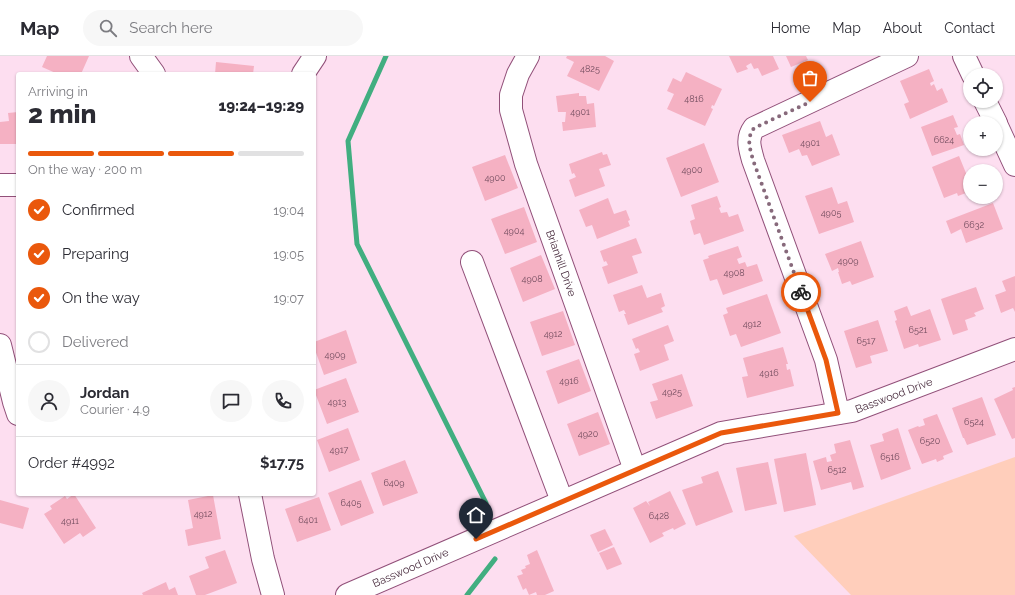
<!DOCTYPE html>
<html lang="en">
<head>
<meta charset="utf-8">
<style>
	:root { --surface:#fff; --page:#f7f7f7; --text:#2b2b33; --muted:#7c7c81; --line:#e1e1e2; --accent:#ea580c }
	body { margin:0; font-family:Raleway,sans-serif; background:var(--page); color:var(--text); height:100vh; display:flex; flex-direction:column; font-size:15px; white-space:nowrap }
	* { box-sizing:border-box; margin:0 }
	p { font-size:13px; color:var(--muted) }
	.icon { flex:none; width:22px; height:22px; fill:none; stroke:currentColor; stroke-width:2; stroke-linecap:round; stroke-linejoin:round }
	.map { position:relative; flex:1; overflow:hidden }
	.details { position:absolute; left:16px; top:16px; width:300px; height:424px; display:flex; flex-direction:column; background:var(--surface); border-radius:4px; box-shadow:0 1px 3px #0004 }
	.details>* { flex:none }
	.buttons { position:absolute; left:963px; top:12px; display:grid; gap:8px }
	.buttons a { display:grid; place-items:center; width:40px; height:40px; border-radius:50%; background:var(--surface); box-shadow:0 1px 3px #0004; font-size:20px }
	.pin { position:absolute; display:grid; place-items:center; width:34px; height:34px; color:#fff; margin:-41px -17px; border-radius:50% 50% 50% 0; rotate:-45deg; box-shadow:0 0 4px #0007 }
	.pin .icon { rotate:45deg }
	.courier { position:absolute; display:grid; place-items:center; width:40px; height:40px; margin:-20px; border:3px solid #ea580c; border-radius:50%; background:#fff; color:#222; box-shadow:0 1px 5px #0007 }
	.head em { font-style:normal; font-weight:800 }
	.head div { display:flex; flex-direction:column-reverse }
	.head { display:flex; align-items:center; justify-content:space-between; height:68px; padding:0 12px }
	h1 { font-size:26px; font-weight:800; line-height:30px }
	.bar { display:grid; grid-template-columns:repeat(4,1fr); gap:6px 4px; align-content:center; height:48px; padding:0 12px }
	.bar i { height:5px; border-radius:3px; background:var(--line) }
	.bar .current { background:var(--accent) }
	.bar p { grid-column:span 4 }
	.line { display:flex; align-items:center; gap:10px; padding:0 12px; border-top:1px solid var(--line) }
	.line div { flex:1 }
	.round { display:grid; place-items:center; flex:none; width:42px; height:42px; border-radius:21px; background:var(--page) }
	ol { padding:0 12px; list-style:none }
	li { display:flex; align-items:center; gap:12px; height:44px }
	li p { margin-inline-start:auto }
	li .icon { padding:4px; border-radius:50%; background:var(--accent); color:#fff; stroke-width:4 }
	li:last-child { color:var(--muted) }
	li i { width:22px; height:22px; border:2px solid var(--line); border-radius:50% }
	header { display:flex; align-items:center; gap:24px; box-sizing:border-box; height:56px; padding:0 20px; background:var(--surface); border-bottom:1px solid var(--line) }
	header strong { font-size:19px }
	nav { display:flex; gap:22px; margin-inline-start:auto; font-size:14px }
	.search { width:280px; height:36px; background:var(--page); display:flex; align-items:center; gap:10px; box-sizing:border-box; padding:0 14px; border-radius:22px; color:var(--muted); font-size:15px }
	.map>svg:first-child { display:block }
	.green { fill:#ffcebb }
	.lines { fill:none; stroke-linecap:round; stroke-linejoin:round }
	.stream { stroke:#41ae80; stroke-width:5 }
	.building { fill:#f5b1c3 }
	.minor-casing { stroke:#915079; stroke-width:24 }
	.minor { stroke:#fff; stroke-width:22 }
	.done { stroke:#87697b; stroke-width:4; stroke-dasharray:0 7.2 }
	.route { stroke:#ea580c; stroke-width:5 }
	.labels { text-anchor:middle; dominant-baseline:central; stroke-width:4; stroke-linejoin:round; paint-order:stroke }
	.number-label { font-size:9px; fill:#724c5e }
	.street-label { font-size:11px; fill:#472a3c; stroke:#f5f5f5 }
</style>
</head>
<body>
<header>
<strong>Map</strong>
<div class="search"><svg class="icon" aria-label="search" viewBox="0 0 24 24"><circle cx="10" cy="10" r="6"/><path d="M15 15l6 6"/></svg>Search here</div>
<nav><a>Home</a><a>Map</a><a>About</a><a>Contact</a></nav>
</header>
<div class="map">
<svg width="1015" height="539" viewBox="0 0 1015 539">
	<rect width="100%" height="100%" fill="#fddef0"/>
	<path class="green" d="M1015,401v138h-164l-57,-59z"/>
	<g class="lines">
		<path class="stream" d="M386,0l-38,85 9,103 129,259
			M467,539l28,-36"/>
	</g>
	<path class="building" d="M47,0h42l-8,18h-23l-16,-7z
		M567,0h38l9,5 -15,30 -32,-15 7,-14 -8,-4z
		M729,0h44l6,13 -17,7 -4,-8 -4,1 -3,-6 -5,3 2,3 -11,4z
		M786,0h20l2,4 -17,7z
		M216,6l38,4 -1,8h-38z
		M929,13l5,12 -4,2 1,3 3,-2 3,7 5,-3 6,14 -38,17 -6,-15 5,-2 -9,-21z
		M686,16l36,17 -8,17 -2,-1 -1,3 2,1 -8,17 -38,-17 7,-15 -7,-3 6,-13 8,4z
		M579,37v3h7l1,8 7,-1 2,24 -33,4 -1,-9h3l1,-10h-8l-2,-16z
		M18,56v32h-18v-22l9,-1 -1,-8z
		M953,59l5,12 -4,1 3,7 3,-1 4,11 -32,11 -11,-29z
		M820,65l6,16 6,-3 8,21 -28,11 -5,-11 -5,1 -3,-7 -10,4 -7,-18z
		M704,87l15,39 -38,15 -15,-39z
		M602,96l1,3 4,-1 4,11 -12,4 6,17 -30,11 -6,-17 7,-3 -2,-4 -2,1 -3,-10z
		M505,99l13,33 -33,13 -13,-34z
		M959,100l9,22 2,-1v19l-2,1 -2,-4 -8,3 -1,-3 -13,5 -12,-31z
		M832,131l6,17 9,-3 7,21 -35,12 -14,-38z
		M717,140l4,11 -2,1 2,5 6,-1 2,5 9,-3 6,17 -40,14 -4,-12 -6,2 -4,-14 5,-2 -4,-14z
		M608,142l6,16 12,-4 4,10 -2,1 2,5 -33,13 -5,-14 -6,2 -7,-17z
		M993,147l10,26 -37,14 -5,-14 -10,5 -5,-13z
		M524,151l13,35 -32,12 -14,-35z
		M636,182l6,15 -10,3 6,17 -30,11 -6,-17 6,-2 -2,-4 -2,1 -4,-11z
		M861,185l13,36 -22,8 -2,-4 -8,3 -4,-12h1l-1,-4 -6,3 -7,-17z
		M738,190l4,11 -5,2 2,5 6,-2 2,5 10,-3 6,17 -40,14 -6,-16 -7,2 -7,-21 6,-2 -1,-2z
		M541,199l14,34 -32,13 -13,-34z
		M1015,220v36l-2,-4 -12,5 -6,-18 11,-4 -4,-10z
		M642,229l5,13 14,-5 4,13 -4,2 2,4 -35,13 -4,-11h2l-2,-4 -5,2 -6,-17z
		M976,231l8,22 -10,4 2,3 -11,4 3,10 -15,5 -12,-36z
		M767,238l14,39 -40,14 -5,-13 -6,2 -7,-21 5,-2 -2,-5z
		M907,250l4,10 19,-7 11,31 -22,7 -1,-3 -14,5 -9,-28 2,-1 -3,-9z
		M563,255l12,34 -33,11 -12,-34z
		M878,264l10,31 -18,5 2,7 -16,5 -12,-37z
		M668,269l6,16 -10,4 5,15 -29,11 -6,-17 6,-2 -2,-4 -2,1 -4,-10z
		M346,274l11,33 -33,12 -10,-28v-5z
		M783,291l5,17h-2l1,6 3,-1 4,17 -47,12 -5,-21 6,-1 -5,-18z
		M579,303l12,32 -33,13 -12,-33z
		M682,318l11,32 -37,13 -6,-17 8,-2 -6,-16z
		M346,322l13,34 -32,12 -13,-34z
		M1015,331v51l-3,1 -18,-40 19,-9 -1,-2z
		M982,341l14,38 -29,10 -3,-7h-1l-11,-30z
		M598,356l12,32 -31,12 -12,-32z
		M937,358l16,38 -10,4 1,3 -7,3 -1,-3 -14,5 -14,-34 10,-4 1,1 6,-2 -2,-6z
		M348,372l12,32 -31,12 -12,-32z
		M898,372l13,41 -30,11 -11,-35 14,-4 -2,-7z
		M850,384l14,47 -11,3 -2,-8 -30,8 -8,-29 13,-4 1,5 5,-1 -2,-6 6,-2 -2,-9z
		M806,397l10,52 -32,7 -10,-53z
		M405,404l13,33 -35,13 -12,-33z
		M768,406l9,42 -32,7 -9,-43z
		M718,415l15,41 -37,14 -14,-36 21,-7 -2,-6z
		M361,424l13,33 -33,13 -13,-33z
		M670,435l16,33 -12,6 -1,-2 -11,5 2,3 -14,7 -17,-35 13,-7 4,5 -2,-4z
		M74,438l22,34 -13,9 -3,-4 -16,11 -20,-30 8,-5 -2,-3 15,-10 2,3z
		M213,439l8,44 -33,7 -3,-16 8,-2 -5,-28z
		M319,441l12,33 -34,12 -12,-33z
		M0,444l29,8 -6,21 -23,-6z
		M605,473l8,16 -15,7 -8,-17z
		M614,491l8,17 -15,6 -8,-17z
		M225,494l12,33 -32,12h-9l-7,-19 20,-8 -4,-11z
		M537,494l17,41 -9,4h-8l-1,-3 -7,3 -3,-7 -3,2 -6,-14 6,-2 -2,-4 5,-2 -1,-2 5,-2 -3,-9z
		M166,526l3,8 6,-3 3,8h-35l-1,-2z"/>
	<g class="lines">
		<g class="minor-casing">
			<g id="minor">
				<path d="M141,0l13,18"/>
				<path id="s1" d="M528,0l-10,18 -7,21v15l15,54 109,306"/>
				<path d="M964,0l9,19"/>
				<path d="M303,18l12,-18"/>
				<path d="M985,45l11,22"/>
				<path d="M996,68l19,41"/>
				<path d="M0,129h18"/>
				<path d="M472,206l90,239"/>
				<path d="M0,289l14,57 4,12"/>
				<path d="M838,357l-12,-53 -73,-200c-3,-12 -7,-21 1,-32l153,-72"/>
				<path d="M250,438l13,65 10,36"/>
				<path id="s2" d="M347,539l374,-162 131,-22 163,-62"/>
			</g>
		</g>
		<use href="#minor" class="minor"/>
	</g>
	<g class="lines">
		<path class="done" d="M801,236l-48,-132c-3,-12 -7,-21 1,-32l56,-26"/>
		<path class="route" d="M476,483l245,-106 117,-20 -12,-53 -25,-68"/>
	</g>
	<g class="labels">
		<g class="number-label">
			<text x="590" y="13">4825</text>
			<text x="694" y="43">4816</text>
			<text x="580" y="56">4901</text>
			<text x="944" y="84">6624</text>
			<text x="810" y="87">4901</text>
			<text x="692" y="114">4900</text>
			<text x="495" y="122">4900</text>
			<text x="831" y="157">4905</text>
			<text x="974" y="169">6632</text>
			<text x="514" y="175">4904</text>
			<text x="848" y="205">4909</text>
			<text x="734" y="217">4908</text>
			<text x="532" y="223">4908</text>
			<text x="752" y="268">4912</text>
			<text x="918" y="274">6521</text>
			<text x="553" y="278">4912</text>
			<text x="866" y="285">6517</text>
			<text x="335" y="299">4909</text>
			<text x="769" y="317">4916</text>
			<text x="569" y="325">4916</text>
			<text x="672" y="336">4925</text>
			<text x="337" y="346">4913</text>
			<text x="974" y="366">6524</text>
			<text x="588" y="378">4920</text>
			<text x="930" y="385">6520</text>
			<text x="339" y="394">4917</text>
			<text x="890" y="401">6516</text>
			<text x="837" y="414">6512</text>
			<text x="394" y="427">6409</text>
			<text x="351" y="447">6405</text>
			<text x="203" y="458">4912</text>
			<text x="659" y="460">6428</text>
			<text x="308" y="464">6401</text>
			<text x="70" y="465">4911</text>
		</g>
		<g class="street-label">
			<text stroke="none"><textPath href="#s1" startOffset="219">Brianhill Drive</textPath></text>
			<text stroke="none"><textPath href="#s2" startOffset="585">Basswood Drive</textPath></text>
			<text stroke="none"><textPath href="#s2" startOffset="69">Basswood Drive</textPath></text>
		</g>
	</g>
</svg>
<div class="buttons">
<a><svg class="icon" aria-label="locate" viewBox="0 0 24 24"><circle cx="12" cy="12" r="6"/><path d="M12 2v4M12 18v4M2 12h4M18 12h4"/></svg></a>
<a>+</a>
<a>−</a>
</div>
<div class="pin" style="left:810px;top:46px;background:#ea580c"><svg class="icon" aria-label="bag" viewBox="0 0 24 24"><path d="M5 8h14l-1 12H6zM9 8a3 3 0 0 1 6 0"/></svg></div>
<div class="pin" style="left:476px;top:483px;background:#1f2937"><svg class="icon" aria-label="home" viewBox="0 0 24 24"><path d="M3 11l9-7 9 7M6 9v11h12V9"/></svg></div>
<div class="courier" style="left:801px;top:236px"><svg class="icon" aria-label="bike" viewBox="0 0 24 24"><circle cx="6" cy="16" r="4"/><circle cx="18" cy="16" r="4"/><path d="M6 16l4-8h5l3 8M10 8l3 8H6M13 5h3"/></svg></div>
<section class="details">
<div class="head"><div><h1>2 min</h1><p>Arriving in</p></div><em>19:24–19:29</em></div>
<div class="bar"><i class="current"></i><i class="current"></i><i class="current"></i><i></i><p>On the way · 200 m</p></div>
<ol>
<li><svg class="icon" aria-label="check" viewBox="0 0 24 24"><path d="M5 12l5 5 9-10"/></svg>Confirmed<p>19:04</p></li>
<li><svg class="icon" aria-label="check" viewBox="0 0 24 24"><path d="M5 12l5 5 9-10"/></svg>Preparing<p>19:05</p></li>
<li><svg class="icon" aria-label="check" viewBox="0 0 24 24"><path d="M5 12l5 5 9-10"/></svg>On the way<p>19:07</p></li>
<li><i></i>Delivered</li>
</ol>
<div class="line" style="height:72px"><a class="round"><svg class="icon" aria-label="person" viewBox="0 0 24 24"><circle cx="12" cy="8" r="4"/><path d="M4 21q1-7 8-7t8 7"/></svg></a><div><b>Jordan</b><p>Courier · 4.9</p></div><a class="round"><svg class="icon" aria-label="chat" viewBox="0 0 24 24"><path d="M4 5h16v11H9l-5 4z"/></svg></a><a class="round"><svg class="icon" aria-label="phone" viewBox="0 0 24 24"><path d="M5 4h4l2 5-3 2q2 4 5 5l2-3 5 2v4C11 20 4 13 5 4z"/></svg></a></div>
<div class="line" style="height:52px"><div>Order #4992</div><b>$17.75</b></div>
</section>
</div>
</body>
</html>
